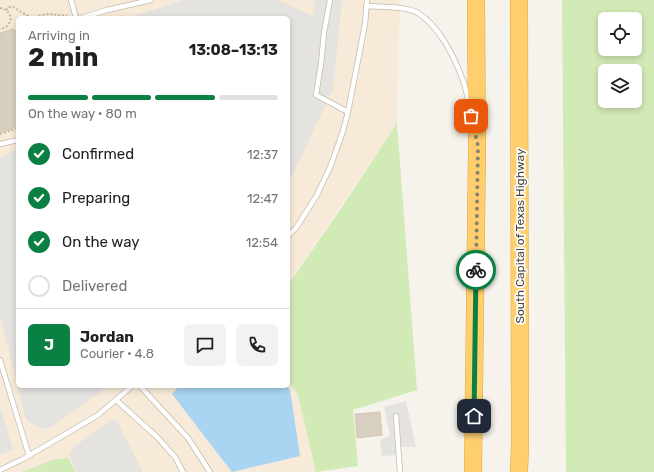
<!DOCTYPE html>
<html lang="en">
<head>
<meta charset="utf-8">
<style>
	:root { --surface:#fff; --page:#f2f2f2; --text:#202124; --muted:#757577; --line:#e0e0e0; --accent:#0b8043 }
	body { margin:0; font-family:Rubik,sans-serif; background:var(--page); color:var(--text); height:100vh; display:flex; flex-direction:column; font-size:15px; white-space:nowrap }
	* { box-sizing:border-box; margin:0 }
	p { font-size:13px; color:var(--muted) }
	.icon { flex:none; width:22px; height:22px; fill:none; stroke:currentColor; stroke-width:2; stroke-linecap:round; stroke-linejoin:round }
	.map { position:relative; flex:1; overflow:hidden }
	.sheet { position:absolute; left:16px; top:16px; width:274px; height:372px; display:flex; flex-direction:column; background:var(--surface); border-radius:6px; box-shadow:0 2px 6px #0003 }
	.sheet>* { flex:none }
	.buttons { position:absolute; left:598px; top:12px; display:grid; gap:8px }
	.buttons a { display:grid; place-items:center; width:44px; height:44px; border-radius:6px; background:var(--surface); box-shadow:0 2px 6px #0003; font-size:20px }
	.pin { position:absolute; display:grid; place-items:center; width:34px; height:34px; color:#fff; margin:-17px; border-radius:8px; box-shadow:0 2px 6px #0006 }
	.courier { position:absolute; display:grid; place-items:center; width:40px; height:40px; margin:-20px; border:3px solid #0b8043; border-radius:50%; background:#fff; color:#222; box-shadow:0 1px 5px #0007 }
	.summary em { font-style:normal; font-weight:700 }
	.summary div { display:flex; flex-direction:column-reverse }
	.summary { display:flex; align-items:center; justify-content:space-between; height:68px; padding:0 12px }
	h1 { font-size:26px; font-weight:700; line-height:30px }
	.bar { display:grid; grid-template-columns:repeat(4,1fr); gap:6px 4px; align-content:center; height:48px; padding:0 12px }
	.bar i { height:5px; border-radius:3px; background:var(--line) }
	.bar .on { background:var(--accent) }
	.bar p { grid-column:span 4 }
	.line { display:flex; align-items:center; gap:10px; padding:0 12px; border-top:1px solid var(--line) }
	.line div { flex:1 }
	.round { display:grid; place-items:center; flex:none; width:42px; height:42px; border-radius:6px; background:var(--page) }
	ol { padding:0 12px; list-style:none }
	li { display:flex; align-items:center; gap:12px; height:44px }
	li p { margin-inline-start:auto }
	li .icon { padding:4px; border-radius:50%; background:var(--accent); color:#fff; stroke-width:4 }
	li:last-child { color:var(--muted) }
	li i { width:22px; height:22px; border:2px solid var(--line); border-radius:50% }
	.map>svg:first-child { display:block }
	.commercial { fill:#f7ead8 }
	.green { fill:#d2eab5; fill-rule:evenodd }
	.parking { fill:#e5e3e0 }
	.water { fill:#a9d4f2 }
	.building { fill:#d8cfc1; stroke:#d3c7b4 }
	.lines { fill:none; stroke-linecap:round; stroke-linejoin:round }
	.lane-casing { stroke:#c2bbae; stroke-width:6 }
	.highway-casing { stroke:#e0a43c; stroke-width:18 }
	.path { stroke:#c4b79f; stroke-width:2; stroke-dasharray:2 2; stroke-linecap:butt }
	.lane { stroke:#fff; stroke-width:4.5 }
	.highway { stroke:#ffcf6e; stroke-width:17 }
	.done { stroke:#878178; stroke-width:4; stroke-dasharray:0 7.2 }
	.route { stroke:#0b8043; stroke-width:5 }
	.labels { text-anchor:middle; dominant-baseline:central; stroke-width:3.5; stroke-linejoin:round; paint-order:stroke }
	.street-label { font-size:12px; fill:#4b4439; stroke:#fff }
</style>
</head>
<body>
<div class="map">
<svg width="654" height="472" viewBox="0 0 654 472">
	<rect width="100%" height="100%" fill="#f6f3ec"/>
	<path class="commercial" d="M0,0h400l-3,123 -109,161v-266h-270v368h270v-6l10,16 18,76h-240l-8,-14 -13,1 -33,13h-22z"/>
	<path class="green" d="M562,0h92v472h-88zM605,19h30v30h-30zM605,71h30v30h-30z
		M397,123l20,267 -64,20 5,56 -42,6 -18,-76 -10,-16v-95l54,-78z
		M68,458l8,14h-54l33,-13z"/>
	<path class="parking" d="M184,0h94l35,16 2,-16h27l-9,89 -41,87 -4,4v-162h-161z
		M18,149v237h90l-55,40 -10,3 -17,-9 -26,-105v-158z
		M406,401l10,46h-17l-3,8 -14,1 -2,-16 10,-4 -6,-29z
		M0,407l13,42 -13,6z
		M113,419l4,2 26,51h-66l-8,-17 6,-9z"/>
	<path class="water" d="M179,386h107l4,4 10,66 -68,16 -60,-78z"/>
	<path class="building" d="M13,29l3,2 2,5v90l-18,7v-100z
		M380,412l2,23 -25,3 -2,-24z"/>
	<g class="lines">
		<g class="lane-casing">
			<path id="lane" d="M71,0l5,18
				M330,0l-6,33 -3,31 -5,31 32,17
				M366,6c15,1 38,0 52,7 21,13 36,43 44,65 4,9 5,18 7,27
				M81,18l26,-8 44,-10
				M0,144l18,-4
				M288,236l8,-8 21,-33 14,-30 12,-34 5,-19 17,-88 2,-24
				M0,360l29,96
				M140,386l48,52 22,34
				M116,400l41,37 18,20 8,15
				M396,416l4,56
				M0,470l23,-11 75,-44 34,-29"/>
		</g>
		<g class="highway-casing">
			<path id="highway" d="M473,472l4,-325 -1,-147
				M519,472l1,-28 -1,-444"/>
		</g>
		<path class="path" d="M0,8c14,2 14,19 0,21
			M6,10l3,-3h4l15,9 1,2
			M35,18c15,-8 19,-1 32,-3
			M0,134l18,-6"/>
		<use href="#lane" class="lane"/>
		<use href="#highway" class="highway"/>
	</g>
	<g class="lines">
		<path class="done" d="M471,116l7,30 -2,124"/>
		<path class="route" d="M474,416l2,-146"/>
	</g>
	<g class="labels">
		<g class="street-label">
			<text transform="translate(520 236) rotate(-90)">South Capital of Texas Highway</text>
		</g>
	</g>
</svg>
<div class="buttons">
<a><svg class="icon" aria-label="locate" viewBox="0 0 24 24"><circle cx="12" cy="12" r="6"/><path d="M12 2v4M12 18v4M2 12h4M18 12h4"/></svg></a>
<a><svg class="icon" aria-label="layers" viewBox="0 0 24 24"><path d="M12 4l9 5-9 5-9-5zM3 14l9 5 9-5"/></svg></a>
</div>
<div class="pin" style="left:471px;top:116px;background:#ea580c"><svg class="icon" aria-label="bag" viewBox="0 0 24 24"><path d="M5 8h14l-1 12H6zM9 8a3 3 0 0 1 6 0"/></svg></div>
<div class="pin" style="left:474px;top:416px;background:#1f2937"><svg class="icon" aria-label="home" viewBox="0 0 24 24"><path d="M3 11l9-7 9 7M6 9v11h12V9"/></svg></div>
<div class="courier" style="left:476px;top:270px"><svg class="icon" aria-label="bike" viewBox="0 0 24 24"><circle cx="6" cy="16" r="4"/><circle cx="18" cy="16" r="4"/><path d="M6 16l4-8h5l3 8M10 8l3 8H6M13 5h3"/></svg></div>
<section class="sheet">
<div class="summary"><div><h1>2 min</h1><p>Arriving in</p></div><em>13:08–13:13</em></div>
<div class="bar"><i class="on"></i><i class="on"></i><i class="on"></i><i></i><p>On the way · 80 m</p></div>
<ol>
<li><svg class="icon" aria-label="check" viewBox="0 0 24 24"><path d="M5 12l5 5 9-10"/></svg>Confirmed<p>12:37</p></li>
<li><svg class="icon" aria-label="check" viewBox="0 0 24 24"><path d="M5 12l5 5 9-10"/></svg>Preparing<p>12:47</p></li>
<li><svg class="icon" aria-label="check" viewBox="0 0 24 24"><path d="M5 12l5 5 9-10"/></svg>On the way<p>12:54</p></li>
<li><i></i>Delivered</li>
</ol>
<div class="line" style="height:72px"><b class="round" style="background:var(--accent);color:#fff">J</b><div><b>Jordan</b><p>Courier · 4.8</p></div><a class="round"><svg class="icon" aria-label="chat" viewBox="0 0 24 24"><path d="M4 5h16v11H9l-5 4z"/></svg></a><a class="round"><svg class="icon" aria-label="phone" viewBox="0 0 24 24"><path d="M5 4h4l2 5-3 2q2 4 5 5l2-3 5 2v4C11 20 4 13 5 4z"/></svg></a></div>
</section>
</div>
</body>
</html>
